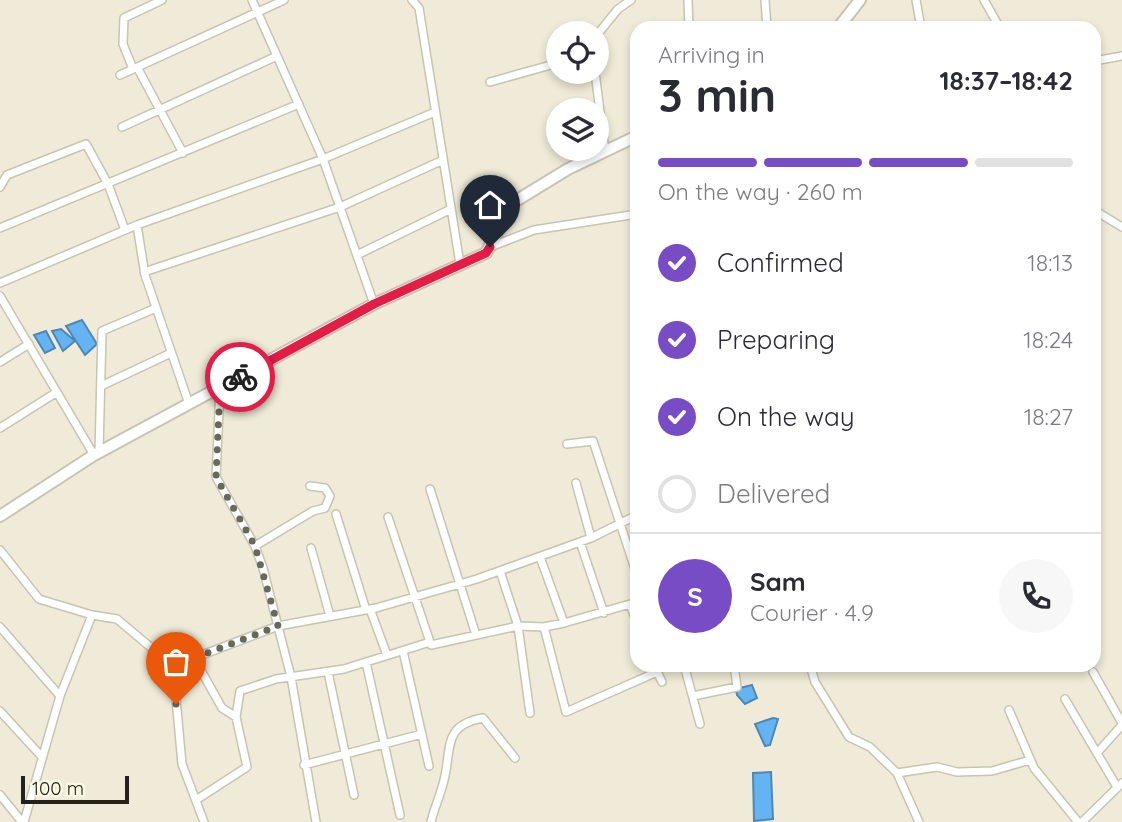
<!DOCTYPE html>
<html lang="en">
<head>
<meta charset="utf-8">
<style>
	:root { --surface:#fff; --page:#f7f7f7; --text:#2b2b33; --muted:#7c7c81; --line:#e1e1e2; --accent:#774cc4 }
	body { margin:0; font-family:Quicksand,sans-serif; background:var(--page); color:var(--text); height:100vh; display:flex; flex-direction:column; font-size:26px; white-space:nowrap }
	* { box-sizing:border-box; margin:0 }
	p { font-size:23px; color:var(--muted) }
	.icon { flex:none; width:38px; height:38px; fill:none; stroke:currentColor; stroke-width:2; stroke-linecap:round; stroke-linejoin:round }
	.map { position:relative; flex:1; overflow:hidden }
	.drawer { position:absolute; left:630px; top:21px; width:471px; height:651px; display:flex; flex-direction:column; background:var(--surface); border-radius:21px; box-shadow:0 4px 10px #0003 }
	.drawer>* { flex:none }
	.fabs { position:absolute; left:546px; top:21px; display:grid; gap:14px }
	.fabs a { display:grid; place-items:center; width:63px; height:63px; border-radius:50%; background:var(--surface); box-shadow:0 4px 10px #0003; font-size:35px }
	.scale { position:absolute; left:21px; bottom:18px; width:108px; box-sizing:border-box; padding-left:7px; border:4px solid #23211a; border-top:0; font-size:19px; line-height:24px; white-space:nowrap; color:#23211a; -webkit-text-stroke:5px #fcf9e5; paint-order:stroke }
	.pin { position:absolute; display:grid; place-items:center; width:60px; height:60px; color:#fff; margin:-72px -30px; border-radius:50% 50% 50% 0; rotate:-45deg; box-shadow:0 0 7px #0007 }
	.pin .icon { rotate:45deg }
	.courier { position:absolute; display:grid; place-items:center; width:70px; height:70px; margin:-35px; border:5px solid #e11d48; border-radius:50%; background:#fff; color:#222; box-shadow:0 2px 9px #0007 }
	.headline em { font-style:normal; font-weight:700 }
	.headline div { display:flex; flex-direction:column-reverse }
	.headline { display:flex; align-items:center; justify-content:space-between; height:119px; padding:0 28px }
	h1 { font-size:46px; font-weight:700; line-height:52px }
	.bar { display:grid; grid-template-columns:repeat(4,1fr); gap:10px 7px; align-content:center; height:84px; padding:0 28px }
	.bar i { height:9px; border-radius:5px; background:var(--line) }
	.bar .on { background:var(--accent) }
	.bar p { grid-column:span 4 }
	.line { display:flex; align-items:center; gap:18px; padding:0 28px; border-top:2px solid var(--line) }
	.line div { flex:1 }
	.round { display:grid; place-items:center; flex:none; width:74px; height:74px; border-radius:37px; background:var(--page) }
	ol { padding:0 28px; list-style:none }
	li { display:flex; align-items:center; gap:21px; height:77px }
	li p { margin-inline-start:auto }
	li .icon { padding:7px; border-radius:50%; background:var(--accent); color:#fff; stroke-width:4 }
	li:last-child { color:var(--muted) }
	li i { width:38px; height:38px; border:4px solid var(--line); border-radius:50% }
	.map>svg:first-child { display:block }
	.water { fill:#64b3f3; stroke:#5087b2; stroke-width:2 }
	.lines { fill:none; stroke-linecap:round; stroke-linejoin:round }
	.minor-casing { stroke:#c7c4b1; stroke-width:10 }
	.secondary-casing { stroke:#c7c4b1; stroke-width:14 }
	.minor { stroke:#fff; stroke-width:7 }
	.secondary { stroke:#fff; stroke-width:10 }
	.done { stroke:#6a685c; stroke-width:7; stroke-dasharray:0 12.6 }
	.route { stroke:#e11d48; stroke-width:9 }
</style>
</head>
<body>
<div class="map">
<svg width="1122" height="822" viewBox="0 0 1122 822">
	<rect width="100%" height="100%" fill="#efebd8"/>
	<path class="water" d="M82,320l15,24 -12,11 -19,-29z
		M61,329l14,12 -12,10 -11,-20z
		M46,331l9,17 -10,5 -11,-18z
		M752,685l5,13 -12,6 -8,-9 -1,-6z
		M773,718l5,1 -8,26 -5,1 -10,-22z
		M771,772l2,47 -19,2 -1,-48z"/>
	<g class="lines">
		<g class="minor-casing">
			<path id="minor" d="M252,0l71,159 51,145
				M412,0l7,8 41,256
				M688,0l1,28
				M765,0l2,28
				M916,0l5,28
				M984,0l16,28
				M597,35l21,-26 13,-9
				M1094,61l28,-5
				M137,67l46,86
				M133,69l-10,-25 1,-26 38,-18
				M595,72l10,79
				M120,75l164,-75
				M490,82l68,-19
				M122,127l155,-71
				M0,187l7,-12 79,-31 22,40 17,46
				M1094,210l28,17
				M137,225l8,50 44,129
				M0,228l299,-124
				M490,247l44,-17 103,-16
				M357,255l94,-46
				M144,272l196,-65 103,-47
				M0,283l137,-58 186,-66 112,-47
				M0,296l94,159
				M0,362l29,-18
				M101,386l70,-33
				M220,388l-4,89 39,69 8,22 28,109 25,145
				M0,428l57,-36
				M567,444l26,-3 1,3 43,131
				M99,452l3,-121 54,-23
				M576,483l15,55
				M430,489l46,146
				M336,514l30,96
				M388,517l43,128 87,-19 26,1 20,-4 73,-21
				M580,542l24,71
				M255,546l58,-35 12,-3 5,-12 -5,-8 -15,-2
				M311,548l19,68
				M0,550l39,49 53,16 -32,81 -36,126
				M540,557l24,66
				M500,571l18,55 12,87
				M630,604l7,19
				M370,609l17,46
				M92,615l25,4 56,47 105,-40 98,-18 101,-29 114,-41 46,-23
				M0,627l60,69
				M544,627l22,85 91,-40
				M403,651l26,115
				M194,658l28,50 14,9
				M366,662l34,153
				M654,665l8,17
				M684,665l16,59
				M781,665v1
				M810,665l5,17 34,55 21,10 27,26 22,49
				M173,666l9,98 22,58
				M328,672l26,123
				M1093,672l29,51
				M693,696l44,-9 -3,-22
				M1065,699l52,88
				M1009,710l25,58 44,54
				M0,711l42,46
				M1097,753l25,-28
				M304,765l118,-31
				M897,773l40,-6 20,5 35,-1 38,-11
				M0,795l22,27
				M196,800l51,-33 -11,-50 4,-26 36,-12 68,-10 86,-27
				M431,822c3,-14 10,-28 13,-42 8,-31 -2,-55 39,-62l32,40
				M1082,822l40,-39"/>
		</g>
		<g class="secondary-casing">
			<path id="secondary" d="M838,28l22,-28
				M0,516l94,-61 280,-151 112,-51 28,-51 54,-33 69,-33"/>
		</g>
		<use href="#minor" class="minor"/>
		<use href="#secondary" class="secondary"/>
	</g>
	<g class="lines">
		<path class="done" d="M176,704l-3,-38 105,-40 -23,-80 -39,-69 4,-89 20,-11"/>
		<path class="route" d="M240,377l134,-73 112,-51 4,-6"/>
	</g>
</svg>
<div class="fabs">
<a><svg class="icon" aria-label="locate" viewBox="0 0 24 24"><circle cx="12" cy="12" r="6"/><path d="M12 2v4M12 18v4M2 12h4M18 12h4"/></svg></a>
<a><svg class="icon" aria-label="layers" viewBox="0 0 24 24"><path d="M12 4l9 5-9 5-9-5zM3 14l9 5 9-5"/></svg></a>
</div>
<div class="scale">100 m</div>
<div class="pin" style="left:176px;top:704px;background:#ea580c"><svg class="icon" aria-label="bag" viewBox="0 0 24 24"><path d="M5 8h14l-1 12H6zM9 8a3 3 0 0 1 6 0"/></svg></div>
<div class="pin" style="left:490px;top:247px;background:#1f2937"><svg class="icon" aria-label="home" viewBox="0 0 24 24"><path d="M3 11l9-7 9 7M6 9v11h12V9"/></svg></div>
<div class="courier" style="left:240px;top:377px"><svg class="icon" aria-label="bike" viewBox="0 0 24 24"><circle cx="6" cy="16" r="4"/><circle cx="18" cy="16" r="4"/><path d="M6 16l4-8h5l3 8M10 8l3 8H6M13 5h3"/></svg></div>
<section class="drawer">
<div class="headline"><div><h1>3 min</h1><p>Arriving in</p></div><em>18:37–18:42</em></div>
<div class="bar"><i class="on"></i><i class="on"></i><i class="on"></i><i></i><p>On the way · 260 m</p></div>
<ol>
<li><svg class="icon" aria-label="check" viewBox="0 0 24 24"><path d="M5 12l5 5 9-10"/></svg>Confirmed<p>18:13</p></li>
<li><svg class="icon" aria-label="check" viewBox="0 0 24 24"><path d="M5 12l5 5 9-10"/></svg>Preparing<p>18:24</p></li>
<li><svg class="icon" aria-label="check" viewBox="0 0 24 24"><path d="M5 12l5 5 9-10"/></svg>On the way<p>18:27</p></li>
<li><i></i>Delivered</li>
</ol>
<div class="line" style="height:126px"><b class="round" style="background:var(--accent);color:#fff">S</b><div><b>Sam</b><p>Courier · 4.9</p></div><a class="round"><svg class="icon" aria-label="phone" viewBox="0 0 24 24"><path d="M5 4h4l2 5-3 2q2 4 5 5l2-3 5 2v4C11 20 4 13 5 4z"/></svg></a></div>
</section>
</div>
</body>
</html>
